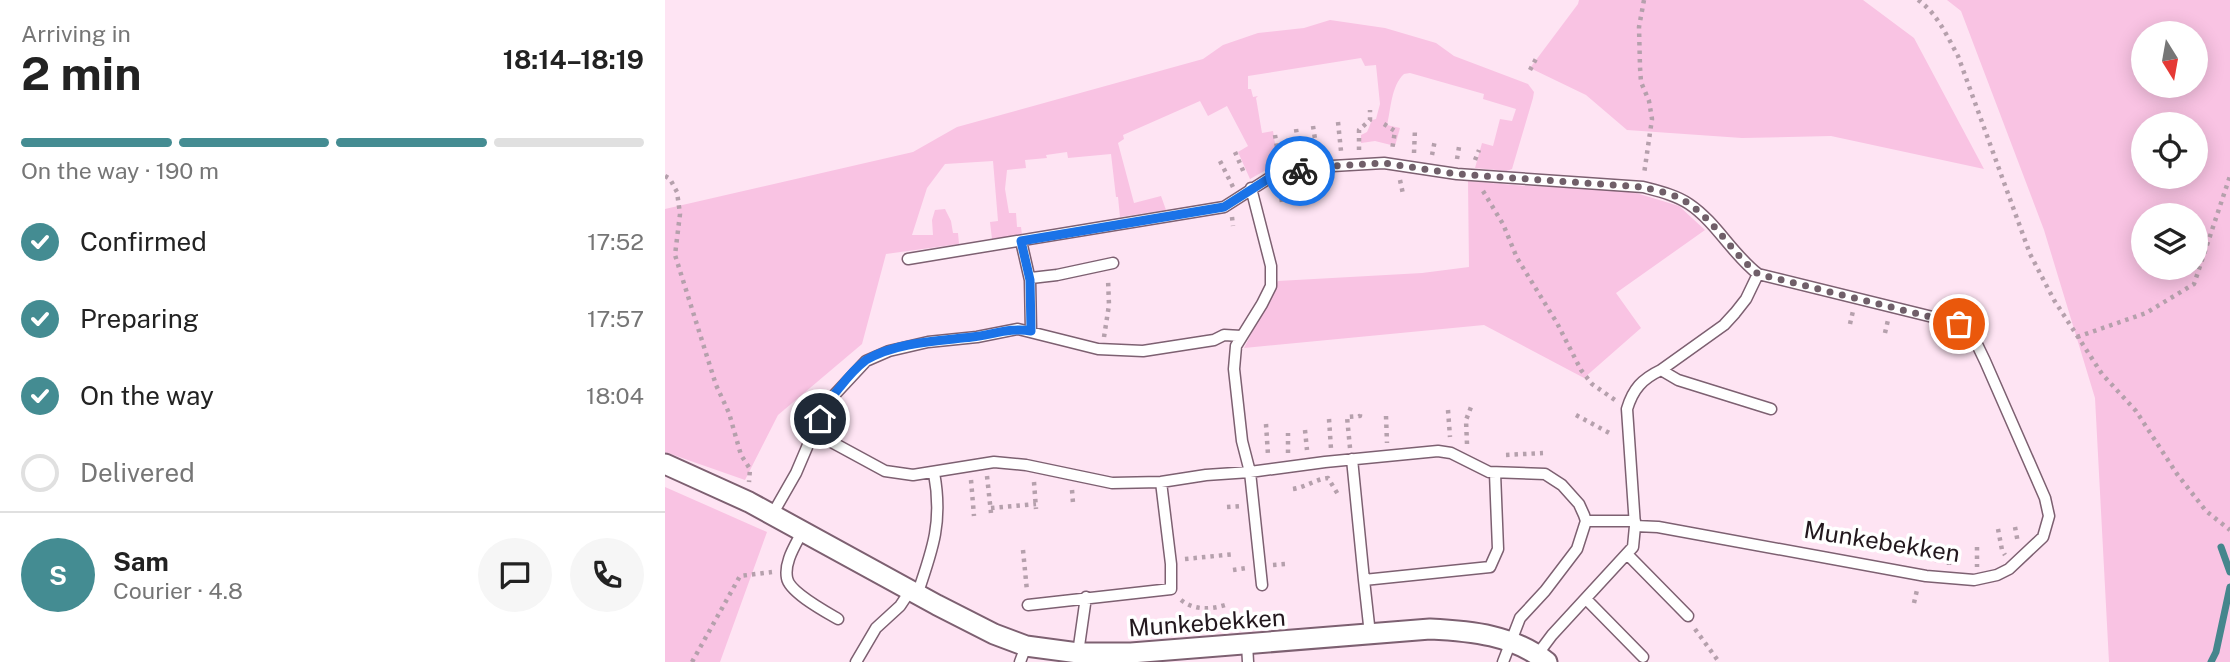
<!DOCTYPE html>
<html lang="en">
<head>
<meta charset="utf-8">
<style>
	:root { --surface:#fff; --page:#f6f6f6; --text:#222; --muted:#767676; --line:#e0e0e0; --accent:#448c92 }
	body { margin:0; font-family:"Public Sans",sans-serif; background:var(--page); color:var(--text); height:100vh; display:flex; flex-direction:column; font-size:26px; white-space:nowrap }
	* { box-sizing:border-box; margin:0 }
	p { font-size:23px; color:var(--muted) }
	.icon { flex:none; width:38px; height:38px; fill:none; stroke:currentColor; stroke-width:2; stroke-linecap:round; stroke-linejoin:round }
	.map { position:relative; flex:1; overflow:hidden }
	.sheet { display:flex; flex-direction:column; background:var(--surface); width:665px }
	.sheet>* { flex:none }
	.needle { width:46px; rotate:169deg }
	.tools { position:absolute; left:1466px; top:21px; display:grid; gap:14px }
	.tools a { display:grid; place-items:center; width:77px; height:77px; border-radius:50%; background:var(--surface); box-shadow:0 4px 18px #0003; font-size:35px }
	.pin { position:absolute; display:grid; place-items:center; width:60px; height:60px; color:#fff; margin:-30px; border:4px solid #fff; border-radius:50%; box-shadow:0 2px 7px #0007 }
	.courier { position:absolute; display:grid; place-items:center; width:70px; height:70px; margin:-35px; border:5px solid #1a73e8; border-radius:50%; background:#fff; color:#222; box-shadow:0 2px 9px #0007 }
	.summary em { font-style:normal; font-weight:700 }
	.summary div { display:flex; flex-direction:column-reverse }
	.summary { display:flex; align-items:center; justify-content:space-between; height:119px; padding:0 21px }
	h1 { font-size:46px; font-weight:700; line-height:52px }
	.bar { display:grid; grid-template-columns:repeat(4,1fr); gap:10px 7px; align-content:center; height:84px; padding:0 21px }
	.bar i { height:9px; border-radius:5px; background:var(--line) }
	.bar .current { background:var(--accent) }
	.bar p { grid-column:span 4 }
	.line { display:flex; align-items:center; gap:18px; padding:0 21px; border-top:2px solid var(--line) }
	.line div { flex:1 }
	.round { display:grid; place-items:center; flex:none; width:74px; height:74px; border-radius:37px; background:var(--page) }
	ol { padding:0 21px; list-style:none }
	li { display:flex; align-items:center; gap:21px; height:77px }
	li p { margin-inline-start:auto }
	li .icon { padding:7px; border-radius:50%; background:var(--accent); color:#fff; stroke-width:4 }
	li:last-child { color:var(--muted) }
	li i { width:38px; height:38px; border:4px solid var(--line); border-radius:50% }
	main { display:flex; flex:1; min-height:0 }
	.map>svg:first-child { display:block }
	.green { fill:#f9c3e3; fill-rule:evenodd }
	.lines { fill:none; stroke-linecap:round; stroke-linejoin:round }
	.stream { stroke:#45868d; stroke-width:7 }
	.lane-casing { stroke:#7d6071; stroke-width:13 }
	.street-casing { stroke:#7d6071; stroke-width:23 }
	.path { stroke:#b5a0ac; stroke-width:4.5; stroke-dasharray:3.5 5; stroke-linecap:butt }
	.lane { stroke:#fff; stroke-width:10 }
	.street { stroke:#fff; stroke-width:19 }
	.done { stroke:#705f69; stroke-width:7; stroke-dasharray:0 12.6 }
	.route { stroke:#1a73e8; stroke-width:9 }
	.labels { text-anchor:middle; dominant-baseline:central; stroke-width:7; stroke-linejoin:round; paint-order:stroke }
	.street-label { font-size:24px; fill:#23181e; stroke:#fff }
</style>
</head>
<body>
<main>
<section class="sheet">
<div class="summary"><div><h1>2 min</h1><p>Arriving in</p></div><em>18:14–18:19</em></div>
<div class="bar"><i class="current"></i><i class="current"></i><i class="current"></i><i></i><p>On the way · 190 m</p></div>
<ol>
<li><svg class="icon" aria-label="check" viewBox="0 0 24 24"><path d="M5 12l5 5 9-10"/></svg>Confirmed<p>17:52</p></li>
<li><svg class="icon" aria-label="check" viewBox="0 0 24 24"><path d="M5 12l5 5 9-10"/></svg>Preparing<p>17:57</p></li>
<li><svg class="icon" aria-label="check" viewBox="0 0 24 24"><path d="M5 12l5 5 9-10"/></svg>On the way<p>18:04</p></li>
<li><i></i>Delivered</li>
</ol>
<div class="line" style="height:126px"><b class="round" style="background:var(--accent);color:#fff">S</b><div><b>Sam</b><p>Courier · 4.8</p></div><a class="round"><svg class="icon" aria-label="chat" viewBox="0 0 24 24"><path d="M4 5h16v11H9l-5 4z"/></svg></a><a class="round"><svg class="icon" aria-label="phone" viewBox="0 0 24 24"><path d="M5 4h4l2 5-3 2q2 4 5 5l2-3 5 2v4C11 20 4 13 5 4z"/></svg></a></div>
</section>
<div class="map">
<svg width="1565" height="662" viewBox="0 0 1565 662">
	<rect width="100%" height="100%" fill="#fee4f3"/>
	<path class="green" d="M914,0h284l51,38 70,131 -153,-33 -89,2 -115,-8 -41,-35 -56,-27 48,-64z
		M1282,0h283v662h-121l-14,-264 -51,-168 -83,-219zM1479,33h52v53h-52zM1479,124h52v53h-52zM1479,215h52v53h-52z
		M665,20l55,8 51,15 18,13 74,28 6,8 -1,6 -21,71 -5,2 -32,-3 7,-25 11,3 7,-27 12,2 4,-12 -33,-10 1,-5 -74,-21 -6,1c-13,12 -13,35 -17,51l13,3 -5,18 -20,-5 -14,2v-8l6,-3 5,-12 4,-1 4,-15 -4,-39 -11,1 -4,-8 -113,18v13h3l2,8 5,-1 -2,2 6,35 11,-2 6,37 -13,2 -16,9 -12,-27 10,-6 -21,-40 -19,10 -8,-15 -77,34 1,4 -6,4 16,60 27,-7 5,14 -46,7 -2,-20h-2l-5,-43 -43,4 -1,-6 -21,3 1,3 -22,2 1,8 -19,2 -2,19 4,24h7l1,14h4l1,8 -30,4 -2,-17 8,-1 -5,-60 -48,3 -18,24 -15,47h21l-1,-15 3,-10 10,-1 6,12 2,12h5l1,11 -73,10 -24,90 -84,71 -33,65 -80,-28v-243l248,-57 44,-25 246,-68 20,-14 35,-12 46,-5z
		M803,181l59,5 96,3 56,17 26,24 -89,63 25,35 -57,50 -100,-53 -240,23 34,-67 144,-8 47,-6z
		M0,487l102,45 -47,130h-55z"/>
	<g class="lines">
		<path class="stream" d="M1556,547l9,25
			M1546,662l5,-10 14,-65"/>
		<g class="lane-casing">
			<path id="lane" d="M586,188l20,78v20l-9,18 -26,42 -2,23 8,72 8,31 12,113
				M356,241l9,39 1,51
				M243,259l316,-52 47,-30 44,-10 69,-4 73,11 186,13c15,4 33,8 46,17 27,18 43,50 69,70l195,48 12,5 8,9 12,25 60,137 4,18 -6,21 -34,32 -12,6 -23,5 -48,-4 -268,-49 -23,-1
				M365,280l1,-2 26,-3 56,-12
				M996,370l17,10 93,29
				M150,433l70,38 28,4 81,-13 32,3 86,18 49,-1 45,-7 44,-3 75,-10 113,-11 13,2 38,19 56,2 17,11 17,19 5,11 2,6 -9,28 -32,42 -25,27 -17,44
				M687,459l12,121
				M107,515l24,-42 29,-68 41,-44 23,-10 39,-9 49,-5 41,-8 80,20 45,2 71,-11 10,-5 17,1
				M921,521h49
				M137,532c-7,14 -18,30 -15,46 2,14 39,34 51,41
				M962,554l61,62
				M252,595c16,-46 26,-74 17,-122
				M921,599l57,58
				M363,605l143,-16v-25l-10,-82
				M705,634l-6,-54 126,-13 8,-18 -3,-76
				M582,644l1,18
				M413,653l8,-56
				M872,655l15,-20 81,-88 2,-21 -8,-117c6,-20 15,-30 34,-39l63,-45 11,-12 11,-14 12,-25
				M191,662l20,-34 24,-22 10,-15
				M355,662l6,-16"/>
		</g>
		<g class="street-casing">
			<path id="street" d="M0,464l84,38 188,103 57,29 32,12 52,7h53l299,-24c42,2 83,6 117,33"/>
		</g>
		<path class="path" d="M979,0l-5,27 1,40 1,15 8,19 3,18 -8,55
			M1253,0c19,13 29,36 40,56l72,198 24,46 48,74 34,37 41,63 29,37 24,19
			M865,70l7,-13
			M673,122l3,29
			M719,124l11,7 -3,19
			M648,126l4,26
			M631,129l4,26
			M610,135l4,25
			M694,150v-20l11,-10v-10
			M570,152l10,23
			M749,153l1,-24
			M767,155l3,-15
			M792,159l2,-12
			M810,160l4,-10
			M555,161l13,26
			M0,176l5,3 7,13 3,22 -5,41 41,130 13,28 12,42 9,14 -1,13
			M735,180l3,14
			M639,185l2,14
			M615,190l2,12
			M818,191l20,33 14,34 40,65 24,47 11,14 23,16
			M567,217l1,9
			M1185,324l3,-13
			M1220,333l3,-13
			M439,337l5,-32 -1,-26
			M1412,337l69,-24 48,-29 36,-108
			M783,410l2,27
			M911,415l37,20
			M721,416l1,27
			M664,419l2,30
			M601,424l2,31
			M640,430l2,20
			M802,444l-1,-24 5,-13
			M685,448l-3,-31 13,-1v-5
			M623,453v-20
			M841,455l37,-2
			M322,476l4,37
			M306,480l3,36
			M369,482l2,27
			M628,489c13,-2 23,-10 35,-11l11,18
			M407,490l1,13
			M562,507l14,-1
			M326,508l45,-4
			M1350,527l3,16
			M1333,529l4,21 3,5
			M1271,545l1,17
			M1283,545l1,20
			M1312,547v20
			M358,550l4,41
			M520,559l50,-5
			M608,565l13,-1
			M568,570l13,-2
			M516,600c13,10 28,10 44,5
			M1249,603l3,-13
			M1030,629l24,33
			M27,662l48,-86 32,-4"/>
		<use href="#lane" class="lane"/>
		<use href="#street" class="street"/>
	</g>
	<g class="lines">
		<path class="done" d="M635,171l15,-4 69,-4 73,11 186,13c15,4 33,7 46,17 27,18 43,49 69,70l201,50"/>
		<path class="route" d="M155,419c4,-13 11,-21 20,-32 7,-9 17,-20 26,-27 30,-18 72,-19 106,-23 20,-2 39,-10 59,-6l-1,-51 -9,-39 203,-34 47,-30 29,-6"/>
	</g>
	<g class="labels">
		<g class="street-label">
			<text transform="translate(1217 541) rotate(9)">Munkebekken</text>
			<text transform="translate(542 622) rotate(-4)">Munkebekken</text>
		</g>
	</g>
</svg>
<div class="tools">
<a><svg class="needle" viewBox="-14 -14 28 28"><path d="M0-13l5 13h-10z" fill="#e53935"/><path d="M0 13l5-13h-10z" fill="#767676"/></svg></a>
<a><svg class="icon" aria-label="locate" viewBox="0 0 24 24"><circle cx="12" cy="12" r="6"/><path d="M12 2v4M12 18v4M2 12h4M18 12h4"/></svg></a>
<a><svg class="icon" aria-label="layers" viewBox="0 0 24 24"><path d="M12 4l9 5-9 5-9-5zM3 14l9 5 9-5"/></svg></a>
</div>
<div class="pin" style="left:1294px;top:324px;background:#ea580c"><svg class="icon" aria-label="bag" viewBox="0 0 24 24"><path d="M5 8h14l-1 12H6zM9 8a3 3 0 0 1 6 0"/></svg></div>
<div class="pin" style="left:155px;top:419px;background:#1f2937"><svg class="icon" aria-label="home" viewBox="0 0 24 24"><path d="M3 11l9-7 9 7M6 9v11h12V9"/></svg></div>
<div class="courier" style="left:635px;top:171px"><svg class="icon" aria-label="bike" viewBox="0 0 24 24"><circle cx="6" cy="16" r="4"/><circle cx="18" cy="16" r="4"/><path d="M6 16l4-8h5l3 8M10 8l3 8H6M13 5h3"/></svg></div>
</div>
</main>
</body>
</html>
